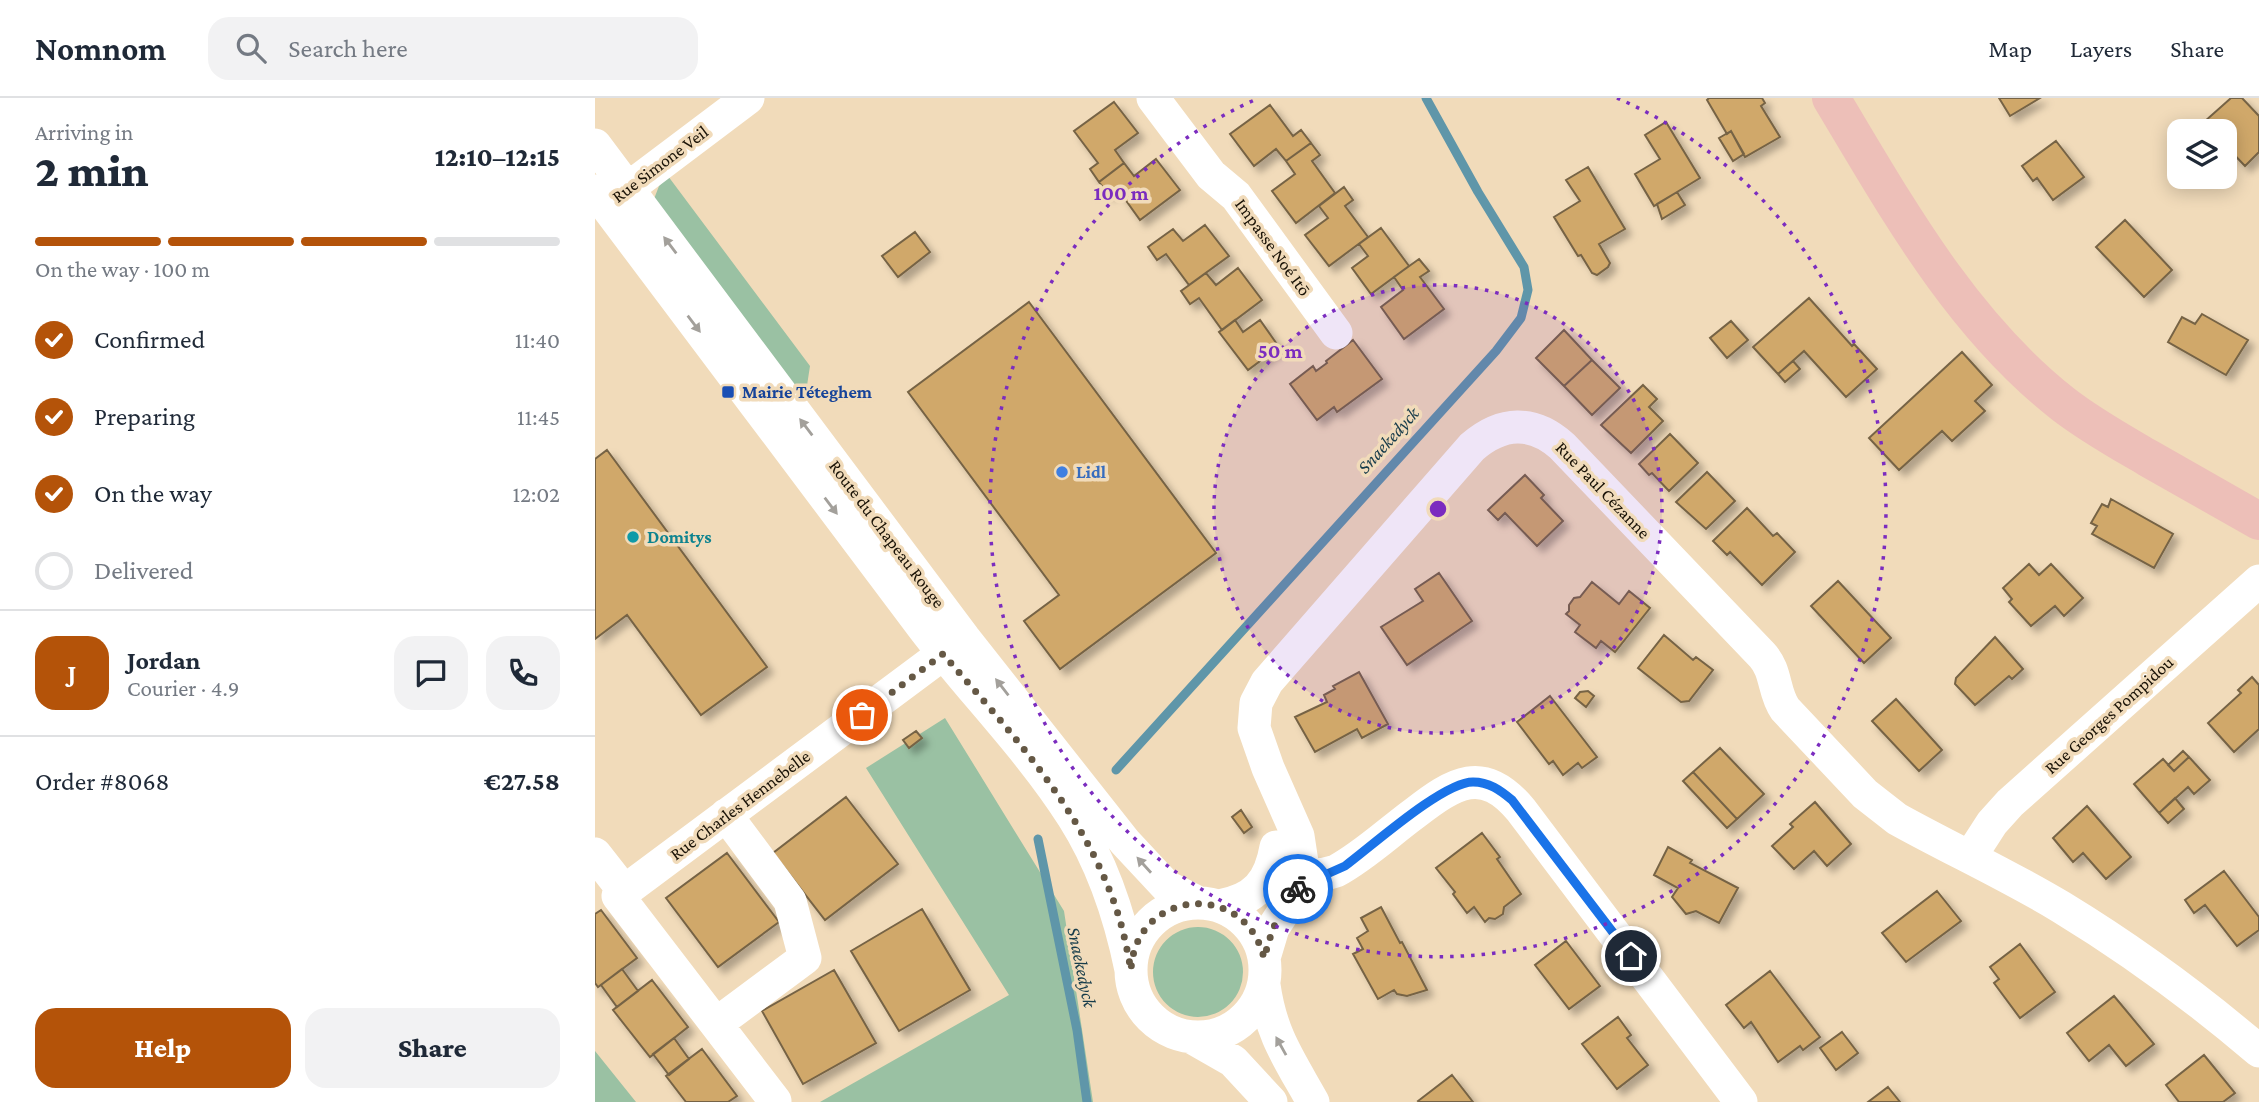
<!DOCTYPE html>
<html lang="en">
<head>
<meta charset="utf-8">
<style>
	:root { --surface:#fff; --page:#f2f2f3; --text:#1f2937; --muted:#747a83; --line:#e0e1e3; --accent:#b45309 }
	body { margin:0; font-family:"Crimson Pro",serif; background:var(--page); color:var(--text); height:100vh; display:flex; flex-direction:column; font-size:26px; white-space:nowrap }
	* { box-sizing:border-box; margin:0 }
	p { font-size:23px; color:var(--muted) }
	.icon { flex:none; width:38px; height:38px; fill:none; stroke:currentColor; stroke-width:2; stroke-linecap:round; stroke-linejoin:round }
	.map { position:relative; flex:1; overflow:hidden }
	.drawer { display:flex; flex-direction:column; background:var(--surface); width:595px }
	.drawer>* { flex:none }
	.fabs { position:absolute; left:1572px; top:21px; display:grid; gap:14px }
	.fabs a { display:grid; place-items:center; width:70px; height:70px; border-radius:14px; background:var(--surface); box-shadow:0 4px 18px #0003; font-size:35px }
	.pin { position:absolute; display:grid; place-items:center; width:60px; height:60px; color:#fff; margin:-30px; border:4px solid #fff; border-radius:50%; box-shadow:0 2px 7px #0007 }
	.courier { position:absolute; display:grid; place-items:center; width:70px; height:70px; margin:-35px; border:5px solid #1a73e8; border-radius:50%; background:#fff; color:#222; box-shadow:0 2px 9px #0007 }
	.overview em { font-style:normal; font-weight:800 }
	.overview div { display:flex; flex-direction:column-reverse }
	.overview { display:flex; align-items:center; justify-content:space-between; height:119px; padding:0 35px }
	h1 { font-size:46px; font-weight:800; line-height:52px }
	.bar { display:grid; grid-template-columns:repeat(4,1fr); gap:10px 7px; align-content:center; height:84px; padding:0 35px }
	.bar i { height:9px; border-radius:5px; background:var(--line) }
	.bar .on { background:var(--accent) }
	.bar p { grid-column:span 4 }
	.line { display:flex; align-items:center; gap:18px; padding:0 35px; border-top:2px solid var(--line) }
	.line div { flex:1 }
	.round { display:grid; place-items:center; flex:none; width:74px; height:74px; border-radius:21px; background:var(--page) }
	ol { padding:0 35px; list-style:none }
	li { display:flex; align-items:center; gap:21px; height:77px }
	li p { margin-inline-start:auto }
	li .icon { padding:7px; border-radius:50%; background:var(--accent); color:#fff; stroke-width:4 }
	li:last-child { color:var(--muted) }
	li i { width:38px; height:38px; border:4px solid var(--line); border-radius:50% }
	.button { display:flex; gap:14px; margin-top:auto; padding:14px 35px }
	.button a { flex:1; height:80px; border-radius:21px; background:var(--accent); color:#fff; font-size:28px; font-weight:800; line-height:80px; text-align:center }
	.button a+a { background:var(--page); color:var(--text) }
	header { display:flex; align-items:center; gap:42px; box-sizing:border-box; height:98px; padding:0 35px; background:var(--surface); border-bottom:2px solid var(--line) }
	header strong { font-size:33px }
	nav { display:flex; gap:38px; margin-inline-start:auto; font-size:24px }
	.search { width:490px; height:63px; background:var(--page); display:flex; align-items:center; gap:18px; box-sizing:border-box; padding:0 24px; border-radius:21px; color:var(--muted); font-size:26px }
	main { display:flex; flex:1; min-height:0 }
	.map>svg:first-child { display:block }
	.green { fill:#9ac1a3 }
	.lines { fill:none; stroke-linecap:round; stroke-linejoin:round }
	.stream { stroke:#5f96a9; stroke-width:9 }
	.building { fill:#d0a86a; stroke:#766345; stroke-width:2; filter:url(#shadow) }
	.minor { stroke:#fff; stroke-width:33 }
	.major { stroke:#edbfb8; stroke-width:38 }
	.oneway { fill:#a3a09b }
	.done { stroke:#655845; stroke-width:7; stroke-dasharray:0 12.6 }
	.route { stroke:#1a73e8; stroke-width:9 }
	.ring { fill:none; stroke:#7b2cbf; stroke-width:3.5; stroke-dasharray:3.5 7 }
	.transit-dot { fill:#1a4fb4; stroke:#f1dbba; stroke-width:2.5 }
	.shop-dot { fill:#3f7fe0; stroke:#f1dbba; stroke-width:2.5 }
	.culture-dot { fill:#0f9aa8; stroke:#f1dbba; stroke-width:2.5 }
	.labels { text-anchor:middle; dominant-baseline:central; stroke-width:7; stroke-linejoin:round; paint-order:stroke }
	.street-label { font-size:18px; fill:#191206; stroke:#f1dbba }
	.transit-label { font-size:18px; font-weight:bold; fill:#164399; stroke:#f1dbba; text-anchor:start }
	.shop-label { font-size:18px; font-weight:bold; fill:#366cbe; stroke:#f1dbba; text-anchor:start }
	.culture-label { font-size:18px; font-weight:bold; fill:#0d838f; stroke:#f1dbba; text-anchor:start }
	.water-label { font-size:19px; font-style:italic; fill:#173c4a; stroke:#f1dbba }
	.centre { fill:#7b2cbf; stroke:#f1dbba; stroke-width:3.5 }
	.ring-label { font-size:21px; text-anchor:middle; font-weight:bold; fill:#7b2cbf; stroke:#f1dbba; stroke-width:7; stroke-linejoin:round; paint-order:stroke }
</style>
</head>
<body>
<header>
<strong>Nomnom</strong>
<div class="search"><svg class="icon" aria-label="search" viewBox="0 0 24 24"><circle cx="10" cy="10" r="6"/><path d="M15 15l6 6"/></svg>Search here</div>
<nav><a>Map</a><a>Layers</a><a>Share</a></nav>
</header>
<main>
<section class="drawer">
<div class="overview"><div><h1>2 min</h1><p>Arriving in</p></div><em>12:10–12:15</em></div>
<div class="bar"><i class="on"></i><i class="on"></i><i class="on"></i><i></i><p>On the way · 100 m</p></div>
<ol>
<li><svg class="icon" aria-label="check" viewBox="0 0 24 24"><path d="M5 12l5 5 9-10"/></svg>Confirmed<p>11:40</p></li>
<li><svg class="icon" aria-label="check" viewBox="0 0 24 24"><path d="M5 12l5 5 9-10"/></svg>Preparing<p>11:45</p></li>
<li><svg class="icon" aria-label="check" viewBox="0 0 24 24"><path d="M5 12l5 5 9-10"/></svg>On the way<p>12:02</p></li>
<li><i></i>Delivered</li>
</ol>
<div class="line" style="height:126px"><b class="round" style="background:var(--accent);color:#fff">J</b><div><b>Jordan</b><p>Courier · 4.9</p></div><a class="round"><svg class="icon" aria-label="chat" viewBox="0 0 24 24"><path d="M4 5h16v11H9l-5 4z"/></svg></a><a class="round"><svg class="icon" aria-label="phone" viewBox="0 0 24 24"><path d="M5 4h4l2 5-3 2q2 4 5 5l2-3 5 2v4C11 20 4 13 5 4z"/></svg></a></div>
<div class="line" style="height:91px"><div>Order #8068</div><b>€27.58</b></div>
<div class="button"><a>Help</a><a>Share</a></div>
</section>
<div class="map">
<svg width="1664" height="1004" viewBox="0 0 1664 1004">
	<defs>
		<filter id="shadow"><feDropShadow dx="6" dy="6" stdDeviation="3.5" flood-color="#0004"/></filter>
	</defs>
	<rect width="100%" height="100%" fill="#f1dbba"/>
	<path class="green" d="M73,78l142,190 -6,39 -150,-206 5,-13z
		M350,620l119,193 29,191h-273l189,-107 -143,-227z
		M558 874a45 45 0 1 1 90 0a45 45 0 1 1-90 0Z
		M0,953l41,51h-41z"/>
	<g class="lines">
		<path class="stream" d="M521,672l380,-419 25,-33 7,-28 -4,-23 -46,-75 -52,-94
			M443,741l39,191 10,72"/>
	</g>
	<path class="building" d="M1114,0h53l3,5 -4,3 19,31 -35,20 -14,-26 -4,3 -20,-34z
		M1404,0h41l-30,18z
		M1636,0h11l17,18v36l-14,14 -21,-22v-13h-11l-9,-9z
		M519,4l24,31 -23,17 9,13 -25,19 -9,-13 8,-6 -24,-32z
		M675,7l23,31 8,-6 10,13 -25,18 -10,-12 -22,17 -24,-32z
		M1071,24l34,56 -46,28 -19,-32 25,-15 -15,-24z
		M1136,33l13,23 -11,7 -14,-23z
		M1461,43l28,36 -31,23 -16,-22 -4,3 -11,-15z
		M716,45l9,12 -8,6 23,32 -39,30 -24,-32 23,-17 -9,-13z
		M561,61l24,31 -40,30 -23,-32 -9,6 -9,-12 25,-19 10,13z
		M993,69l37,62 -26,15 11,19 -2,4 -11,8 -5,-2 -11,-18 -3,1 -24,-39 26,-16 -14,-21z
		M749,89l9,13 -8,6 23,31 -39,29 -24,-31 23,-17 -9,-12z
		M1082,94l8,13 -23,14 -5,-15z
		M1530,122l47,50 -28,27 -48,-50z
		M610,127l24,31 -40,29 -23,-31 -9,6 -9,-13 25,-18 10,12z
		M786,130l28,38 -38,28 -19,-26 16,-12 -9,-12z
		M320,134l15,20 -32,25 -16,-21z
		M824,161l10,12 -9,6 24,32 -40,30 -23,-32 22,-17 -9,-13z
		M643,170l24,32 -40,30 -23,-32 -9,6 -9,-13 25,-18 10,12z
		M1214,200l43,48 2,-2 23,25 -31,28 -42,-46 -26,23 -25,-27z
		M434,204l187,251 -156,116 -36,-48 35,-26 -151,-203z
		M1607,216l46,26 -22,35 -58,-33 14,-25 13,7z
		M640,222l8,12 17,-12 19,27 -31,23 -29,-38z
		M1136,223l17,19 -21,18 -17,-20z
		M969,232l28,30 -28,26 -28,-28z
		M758,242l29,39 -45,33 -3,-5 -17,13 -27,-36 23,-18 3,5 11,-8 -1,-2z
		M1367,254l30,33 -17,16 10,10 -33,30 -10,-10 -43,39 -30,-32z
		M997,262l28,28 -28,27 -28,-29z
		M1198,263l7,8 -15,13 -7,-8z
		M1048,287l14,14 -8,8 14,14 -32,32 -30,-28z
		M1075,336l28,29 -29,28 -17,-18 -3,2 -10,-11z
		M12,352l160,217 -66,48 -74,-100 -32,24v-180z
		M1112,374l28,29 -29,28 -30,-27z
		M930,377l19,20 -3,3 22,23 -26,25 -32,-33 -7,7 -10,-10z
		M1516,401l62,35 -19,34 -62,-34 5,-8 -6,-3 11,-19 6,3z
		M1152,410l26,28 4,-3 18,19 -33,33 -32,-33 -3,3 -14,-14z
		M1434,466l10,11 12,-11 32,34 -19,18 -9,-10 -24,20 -22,-24 3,-3 -9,-11z
		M844,475l33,48 -65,44 -26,-38 42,-26 -8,-12z
		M1243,483l53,57 -27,25 -53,-57z
		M997,484l27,22 10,-13 21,17 -35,44 -14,-11 -5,7 -21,-16 5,-7 -14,-11 3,-3v-6l5,-7 6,-1z
		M1069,537l29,25 3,-3 17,13 -24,31 -8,1 -43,-34z
		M1400,539l28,32 -11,10 -3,-3 -34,29 -20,-21 1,-6z
		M764,574l29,52 -26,14 -5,-9 -42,23 -20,-35 32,-15 -3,-7 11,-6 -2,-3z
		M1657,579l7,8v44l-25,23 -26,-29 33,-30 -3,-3z
		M993,593l6,5 -8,11 -11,-9 5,-6z
		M955,598l47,61 -15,11 -4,-5 -15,12 -10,-14 -4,3 -32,-42z
		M1301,601l46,51 -23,21 -47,-50z
		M321,633l6,7 -13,10 -6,-8z
		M1125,650l44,46 -27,25 -44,-47z
		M1588,653l6,6 -15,14 -6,-6z
		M1594,659l21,23 -16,14 -6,-7 -29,26 -25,-29 29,-25 11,12z
		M1098,674l44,47 -10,9 -44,-47z
		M251,699l52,67 -73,56 -52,-67z
		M1580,700l9,11 -16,14 -9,-10z
		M1220,704l36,42 -24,22 -13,-15 -20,18 -22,-23 21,-19 -3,-3z
		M1492,708l44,51 -25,22 -23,-26 -10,9 -20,-24z
		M646,712l11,17 -8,6 -12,-16z
		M887,735l18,24 -3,2 24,35 -17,13 -1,7 -8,5 -6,-1 -4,4 -11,-15 -7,6 -14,-19 2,-2 -19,-24z
		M1073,749l24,13 -2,3 48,25 -19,35 -23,-12 -10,3 -14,-17 6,-9 -24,-13z
		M132,755l52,69 -61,45 -52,-69z
		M1629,773l35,46v13l-22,16 -32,-41 -11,8 -9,-13z
		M1342,793l24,30 -55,41 -24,-29z
		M786,809l19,36 2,-1 25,48 -20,6 -10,-2 -3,-4 -16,9 -25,-45 10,-5 -6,-11 11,-7 -7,-13z
		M327,811l48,81 -71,41 -48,-80z
		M6,812l36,48 -39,29 -3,-4v-69z
		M971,843l34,45 -31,23 -34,-44z
		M1425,846l35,48 -35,26 -26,-35 5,-4 -9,-12z
		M27,871l16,22 -21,16 -16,-22z
		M239,872l42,73 -73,41 -41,-73z
		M1175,873l50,66 -17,13 -3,-4 -22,16 -27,-40 -7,6 -18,-23z
		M57,882l36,47 -38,30 -37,-47z
		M1519,898l40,48 -28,22 -17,-21 -20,16 -22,-28z
		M1023,919l13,18 -4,3 21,27 -31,24 -35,-45z
		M1247,934l16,21 -22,17 -16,-22z
		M79,940l15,21 -20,16 -16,-21z
		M107,951l35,47 -9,6h-42l-20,-26z
		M1609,957l31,38 -12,9h-44l-13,-17z
		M857,977l21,27h-54l-1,-1z
		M1293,989l12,15h-32z"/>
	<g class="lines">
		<path class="minor" d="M558,0l58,77 25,21 100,137
			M0,47l369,493 161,204 42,45 32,16
			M0,93c107,142 214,285 321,427 50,68 112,128 157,199 30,47 47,99 58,153
			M15,104l138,-104
			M0,756l29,37
			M1375,759l22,-34 18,-20 249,-222
			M677,769c22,7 41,12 64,4 28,-15 53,-39 79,-58 39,-30 68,-49 106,-3l220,292
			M536 872a67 67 0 1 1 134 0a67 67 0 1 1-134 0Z
			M624,808c36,-6 51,-24 57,-59
			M669,860l9,-30 26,-40 4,-19 -5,-33 -30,-68 -14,-40 2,-25 11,-21 205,-235c30,-26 61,-27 90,-1l200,209c15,16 11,37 23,54l80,85 32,25c54,30 111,56 164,88 69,42 136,91 198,144
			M669,887c7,50 25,74 49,117
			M121,926l89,-66 -15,-57 -64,-86
			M596,939l42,24 38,41
			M180,1003l-157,-205 341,-254"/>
		<path class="major" d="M1236,0c66,110 130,226 232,306 27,21 56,37 85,54 37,21 74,42 111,63"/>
	</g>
	<defs><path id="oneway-solid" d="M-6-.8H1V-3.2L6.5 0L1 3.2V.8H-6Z" transform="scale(1.75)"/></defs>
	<g class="oneway">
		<use href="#oneway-solid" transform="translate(75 147) rotate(-127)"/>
		<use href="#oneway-solid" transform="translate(99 226) rotate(53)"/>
		<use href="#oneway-solid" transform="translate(211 329) rotate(-127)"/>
		<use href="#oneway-solid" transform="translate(236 408) rotate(53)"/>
		<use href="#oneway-solid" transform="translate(407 589) rotate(-128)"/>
		<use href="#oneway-solid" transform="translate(549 767) rotate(-132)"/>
		<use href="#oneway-solid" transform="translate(686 948) rotate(-119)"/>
	</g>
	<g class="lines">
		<path class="done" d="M267,617l81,-61c67,77 140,156 173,254 7,20 11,41 15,62 4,-81 114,-91 133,-12l9,-30 25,-39"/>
		<path class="route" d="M703,791l4,-13 25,-2 18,-8c27,-20 98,-84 128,-84 16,0 27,8 39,18l119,156"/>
	</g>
	<circle cx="843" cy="411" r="224" fill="#7b2cbf" fill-opacity=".12"/>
	<g class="ring">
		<circle cx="843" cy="411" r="224"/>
		<path d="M1022 0A448 448 0 1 1 664 0"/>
	</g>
	<rect class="transit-dot" x="126" y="287" width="14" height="14" rx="3.5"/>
	<circle class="shop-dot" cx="467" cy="374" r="7"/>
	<circle class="culture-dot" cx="38" cy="439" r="7"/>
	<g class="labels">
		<g class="street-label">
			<text transform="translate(65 66) rotate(-37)">Rue Simone Veil</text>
			<text transform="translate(678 149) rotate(54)">Impasse Noé Itō</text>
			<text transform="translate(1008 392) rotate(46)">Rue Paul Cézanne</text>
			<text transform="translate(292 436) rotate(53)">Route du Chapeau Rouge</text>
			<text transform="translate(1514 617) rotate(-42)">Rue Georges Pompidou</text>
			<text transform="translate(145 707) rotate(-37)">Rue Charles Hennebelle</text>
		</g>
		<g class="transit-label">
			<text x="147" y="294">Mairie Téteghem</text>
		</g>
		<g class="shop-label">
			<text x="481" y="374">Lidl</text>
		</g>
		<g class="culture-label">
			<text x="52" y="439">Domitys</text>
		</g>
		<g class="water-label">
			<text transform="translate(793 342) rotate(-48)">Snaekedyck</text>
			<text transform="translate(487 869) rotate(78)">Snaekedyck</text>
		</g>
	</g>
	<circle cx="843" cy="411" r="10" class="centre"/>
	<g class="ring-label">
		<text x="526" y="102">100 m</text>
		<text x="685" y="260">50 m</text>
	</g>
</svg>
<div class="fabs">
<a><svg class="icon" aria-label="layers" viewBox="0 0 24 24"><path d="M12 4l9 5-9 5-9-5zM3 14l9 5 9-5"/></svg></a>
</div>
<div class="pin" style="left:267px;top:617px;background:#ea580c"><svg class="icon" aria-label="bag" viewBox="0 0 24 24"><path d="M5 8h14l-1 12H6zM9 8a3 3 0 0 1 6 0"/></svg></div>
<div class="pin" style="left:1036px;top:858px;background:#1f2937"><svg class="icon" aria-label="home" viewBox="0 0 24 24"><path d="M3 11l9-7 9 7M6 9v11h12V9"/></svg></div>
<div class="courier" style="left:703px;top:791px"><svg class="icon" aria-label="bike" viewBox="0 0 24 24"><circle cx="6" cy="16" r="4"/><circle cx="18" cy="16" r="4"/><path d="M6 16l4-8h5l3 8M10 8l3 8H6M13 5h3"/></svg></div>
</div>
</main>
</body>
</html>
